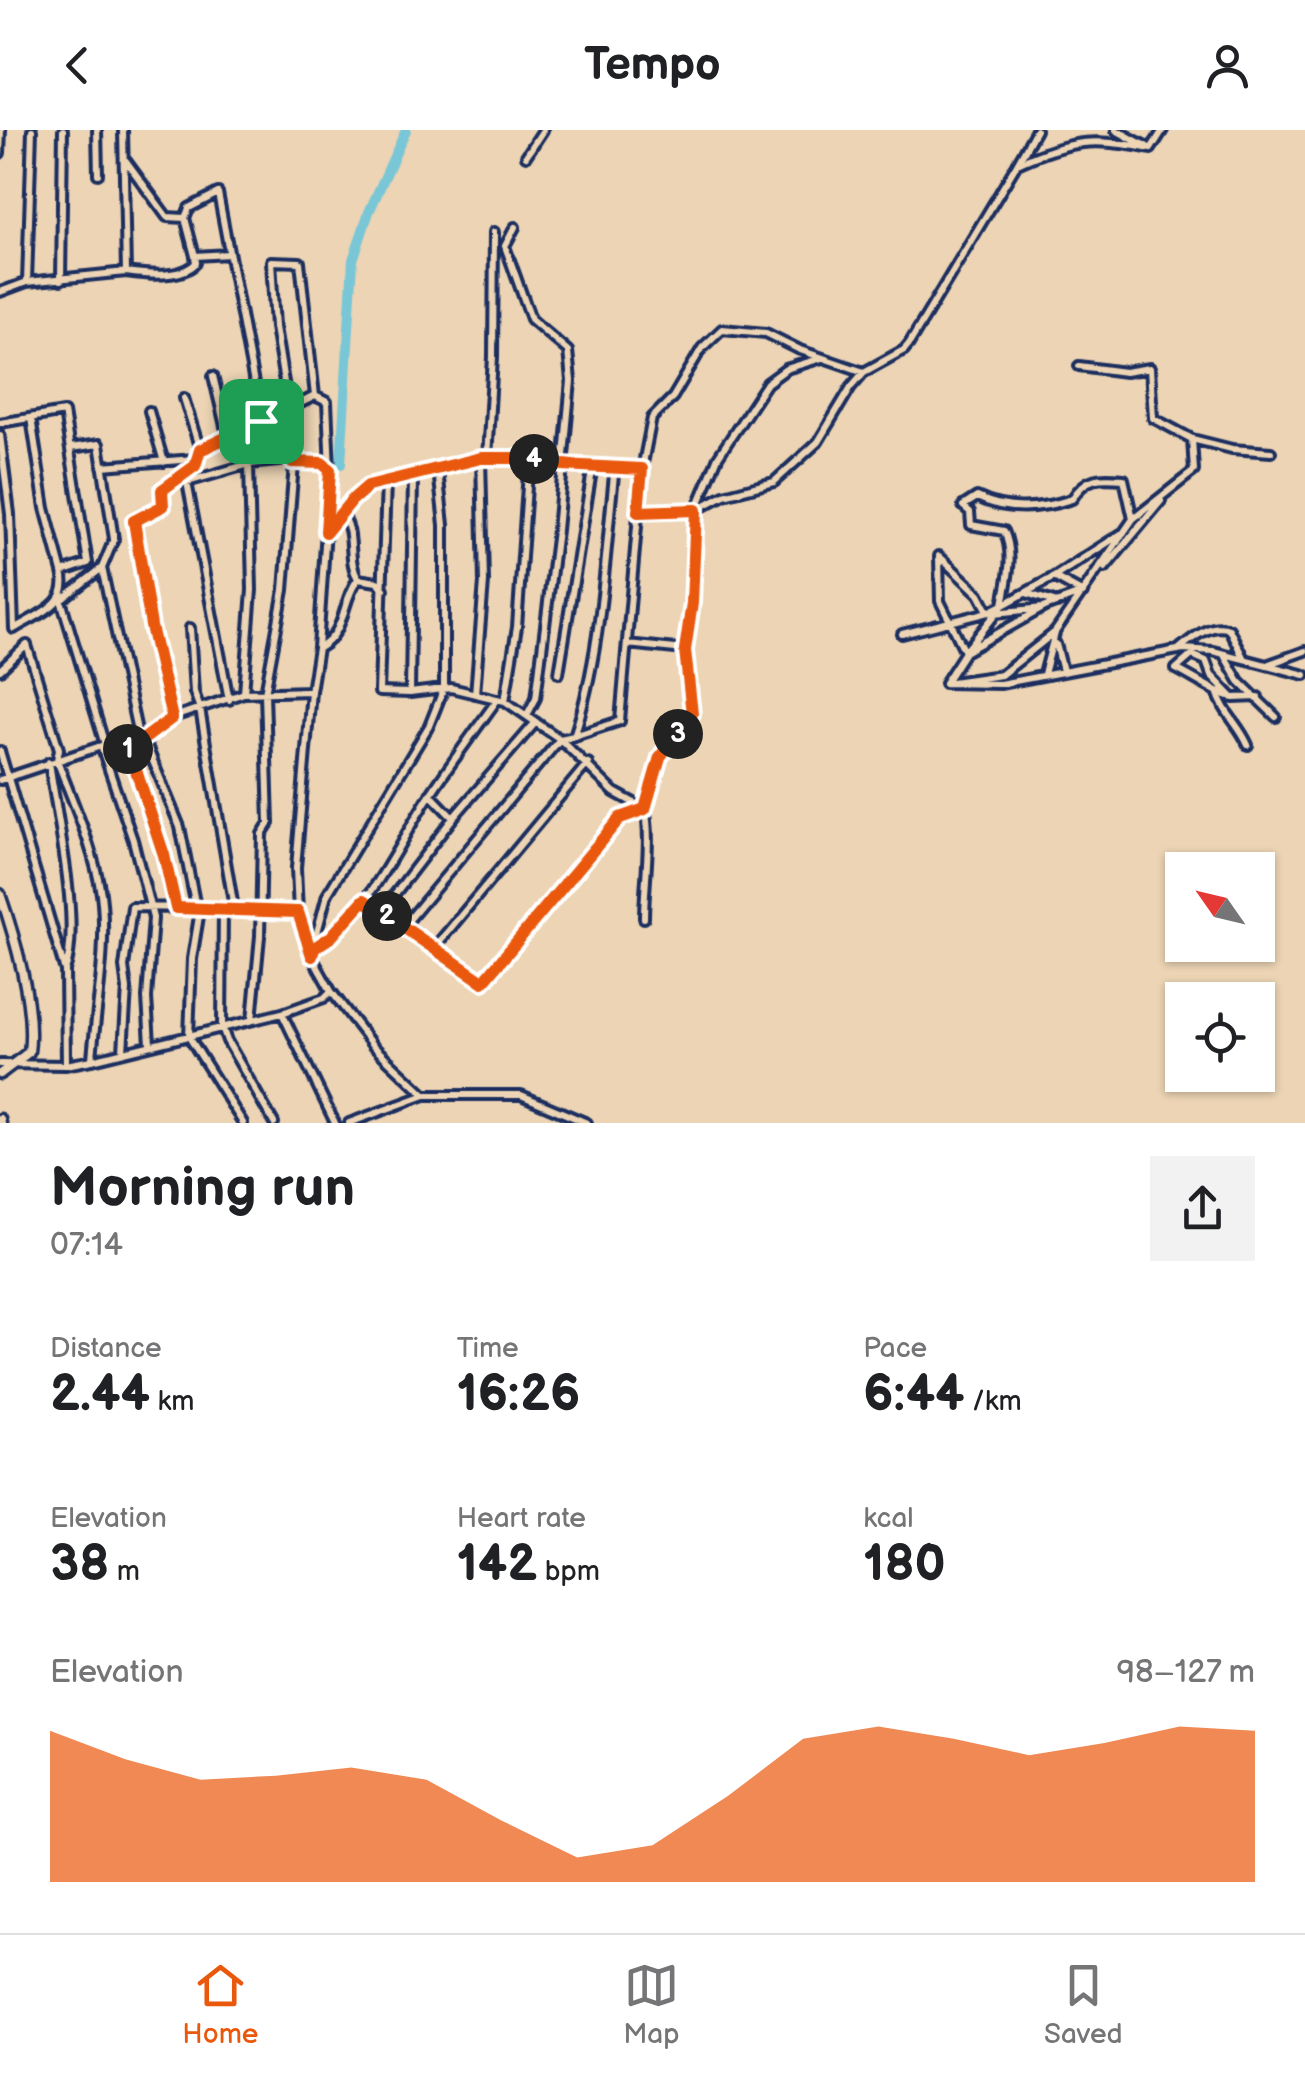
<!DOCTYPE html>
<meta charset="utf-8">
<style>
body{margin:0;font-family:"Balsamiq Sans",sans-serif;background:#f2f2f2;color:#202124;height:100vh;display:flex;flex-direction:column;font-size:38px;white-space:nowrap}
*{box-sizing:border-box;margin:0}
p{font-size:32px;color:#757577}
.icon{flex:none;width:55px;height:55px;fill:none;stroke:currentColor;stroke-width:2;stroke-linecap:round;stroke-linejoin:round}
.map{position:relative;height:993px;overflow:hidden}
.details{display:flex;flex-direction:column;background:#fff;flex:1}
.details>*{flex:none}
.needle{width:65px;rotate:304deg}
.buttons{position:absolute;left:1165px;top:722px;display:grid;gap:20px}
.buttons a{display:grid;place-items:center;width:110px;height:110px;border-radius:0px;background:#fff;box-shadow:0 2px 8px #0004;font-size:50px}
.pin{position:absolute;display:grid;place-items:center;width:85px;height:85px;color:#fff;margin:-42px;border-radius:20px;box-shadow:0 5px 15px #0006}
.km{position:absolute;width:50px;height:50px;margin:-25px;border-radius:50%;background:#222;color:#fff;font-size:28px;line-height:50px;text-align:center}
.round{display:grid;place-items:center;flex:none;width:105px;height:105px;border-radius:0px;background:#f2f2f2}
.head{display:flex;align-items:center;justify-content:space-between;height:170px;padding:0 50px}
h1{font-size:55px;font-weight:700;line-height:75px}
.figures{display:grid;grid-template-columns:repeat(3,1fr);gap:15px;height:170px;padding:10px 50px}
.figures div{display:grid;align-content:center}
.figures b{font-size:50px;font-weight:700}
.figures small{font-size:28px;font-weight:400}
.figures p{font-size:28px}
.chart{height:280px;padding:20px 50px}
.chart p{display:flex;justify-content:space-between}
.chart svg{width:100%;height:180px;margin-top:10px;fill:#ea580c;opacity:.7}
header{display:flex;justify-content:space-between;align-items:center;height:130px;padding:0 50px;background:#fff;font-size:45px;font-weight:700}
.dock{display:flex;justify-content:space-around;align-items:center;height:140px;border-top:2px solid #e0e0e0;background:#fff;font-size:28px;color:#757577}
.dock a{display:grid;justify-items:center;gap:5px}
.dock .current{color:#ea580c}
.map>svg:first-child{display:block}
</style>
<header><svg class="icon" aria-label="back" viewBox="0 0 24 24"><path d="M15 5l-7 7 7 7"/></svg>Tempo<svg class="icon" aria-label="person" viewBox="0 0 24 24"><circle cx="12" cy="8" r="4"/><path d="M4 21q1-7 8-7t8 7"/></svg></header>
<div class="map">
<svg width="1305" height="993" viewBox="0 0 1305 993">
<rect width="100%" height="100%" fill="#ecd4b4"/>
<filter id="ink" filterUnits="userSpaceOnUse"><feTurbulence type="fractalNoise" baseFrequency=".01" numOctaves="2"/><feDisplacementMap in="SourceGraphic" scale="20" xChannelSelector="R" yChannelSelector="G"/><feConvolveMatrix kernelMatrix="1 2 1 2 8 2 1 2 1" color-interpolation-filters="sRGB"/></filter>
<g filter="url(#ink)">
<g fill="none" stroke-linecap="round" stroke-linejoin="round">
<!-- river -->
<path stroke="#79c7d6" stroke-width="10" d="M341,334l12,-204 16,-48 37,-82"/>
<!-- minor casing -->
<g stroke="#1b2f5e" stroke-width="14">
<path id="minor" d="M97,0l1,44
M123,0l3,142
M1151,19l12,-19
M0,23l1,-23
M526,26l17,-26
M126,31l41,56 18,1
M1017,34l19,-34
M515,97l-10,19 26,73 37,32 3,30 -14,149 -21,168 -9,17
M229,124l-34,2 -10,-38 4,-10 29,-15 43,228 32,40 29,2 8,7 -12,178 -7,43 -15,177 2,45 13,42 20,36
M61,150l2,-150
M27,152l5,-152
M0,162l27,-10 99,-10c21,3 55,7 70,-9l-1,-7
M1079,236l46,6 25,-4 3,50 39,21 2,32 -61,48
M315,266l12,6 3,68
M149,281l15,51
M31,288l14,90 17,64
M0,293l64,-11 24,151 -26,9c9,33 -24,42 -48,57l-4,-115 -10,-79
M228,309l87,-43 -15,-134 -29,-1 4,66 13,80
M1192,309l40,10 39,3
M70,318l29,-4 15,95 -12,29 37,172
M200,320l28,-11 -15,-63
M487,328l6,-101 1,-125
M102,336l93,-7 5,-9 -16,-52
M386,351l-7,211 31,1 41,-5 54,13 55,38 54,53 31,17c7,27 -1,78 -1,109
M638,382l58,-2 28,-15 50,-13 44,-40 33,-55 13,-15
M341,383c16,19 5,46 17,66
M326,401l25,-31 17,-14 113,-28h48l33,7 80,4
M102,438l-41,32 44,145
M1105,438l56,-67
M1054,447l29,16 -38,14 -80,45 38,-47z
M1054,447l67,-43
M1026,463l31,10
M995,483l48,-5
M190,498l4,64 6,17 34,199
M902,504l87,-22 14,-7c4,-24 12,-50 1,-74l-33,-6 -1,-13 -7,-6 14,-9c30,15 64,12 95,2 14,-23 27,-22 52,-20l9,40 -78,113 -54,43 -56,8 55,1 183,-35 30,2 92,24
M627,514l58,6
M1056,514l7,27
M319,518c28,-15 22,-47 39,-69l19,3 7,7
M1178,520c14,-12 33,-28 51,-21l15,30
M1224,525l15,26 37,36
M1269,534l36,-13
M0,540l27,-25 32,104 -2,11c16,43 37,88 44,134 7,54 -5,112 -9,165
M559,543l34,-208
M1044,544l11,-41
M945,553l20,-31 -25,-51 -1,-45 40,38 8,15
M1217,561c6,22 22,33 31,54
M244,563l8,-103 -3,-126
M410,563l3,-216
M475,564l9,-112 -3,-124
M1231,566c-11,0 -42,-21 -55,-27l16,-14 14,6 5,14 22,23 25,-1
M229,570l-42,-218 62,-18 40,-4 5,4 -10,126 -19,103 4,130 -7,11 -2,102 -8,84
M505,571l12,-74 12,-169
M171,588l-20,-92 -18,-105 30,-15 -1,-16 33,-24v-7
M574,606l46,-15 22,-252 10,-51 21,-21 29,-49 20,-19 44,4 34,17 64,22 40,-22 5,-6 108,-180c54,-24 77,-27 134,-15l-35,-19
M126,609l38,116 12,53
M144,609l36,88 16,80 4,3 -8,49 -3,78 54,86
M101,616l32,94 20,78 -6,80 3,46
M0,621l65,220 1,94
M49,632c7,51 33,164 16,208
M0,650l101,-34 43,-7 27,-21 73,-25 66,-2
M430,664l23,24
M364,770l119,82 137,-164 25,-9 15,-52 32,-43 -7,-64 6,-47 5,-93 22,-53 49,-74 19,-14 36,-11
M223,778l-1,119 5,14 47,82
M381,782l72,-94 83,-96
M403,797l157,-188 14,-3c28,-84 31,-182 41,-270
M315,817c55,-33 80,-100 115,-152 21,-32 44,-63 67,-95
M434,818l154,-185
M311,825l16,-60 102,-169 15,-38v-163l-6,-55
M282,883l53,110
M123,921l4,-62 -3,-22 8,-60 126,2 40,4
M0,934l66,1 26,-5 190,-47 42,-15 7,-7 42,55 52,49
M349,993l76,-28h96l66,28"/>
</g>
<!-- tertiary casing -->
<g stroke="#1b2f5e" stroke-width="15">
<path id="tertiary" d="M0,764c15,43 35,113 29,158l-29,22
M0,989l1,4"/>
</g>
<!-- minor -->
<use href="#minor" stroke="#ecd4b4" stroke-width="6"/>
<!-- tertiary -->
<use href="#tertiary" stroke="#ecd4b4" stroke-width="8"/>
</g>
</g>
<g fill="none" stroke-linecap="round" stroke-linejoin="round" filter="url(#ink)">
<!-- route casing -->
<g stroke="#fff" stroke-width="20">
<path id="route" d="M261,291l31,41 30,1 8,7 -4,62 26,-32 16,-14 113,-28h49l32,7 80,4 -4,43 58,-2 -4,93 -7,47 7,64 -32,43 -15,52 -25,9 -137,164 -119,-82 -33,37 -17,11 -2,8 -14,-44 -122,-4 -12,-53 -38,-115 18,-1 28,-21 -21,-92 -17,-105 29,-15 -1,-16 33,-24 5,-16z"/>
</g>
<!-- route -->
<use href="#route" stroke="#ea580c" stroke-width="12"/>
</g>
</svg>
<div class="buttons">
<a><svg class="needle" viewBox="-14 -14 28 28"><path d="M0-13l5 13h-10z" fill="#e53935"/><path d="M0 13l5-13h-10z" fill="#757577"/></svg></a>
<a><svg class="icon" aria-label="locate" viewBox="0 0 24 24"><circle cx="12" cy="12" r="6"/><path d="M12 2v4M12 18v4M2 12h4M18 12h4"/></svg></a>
</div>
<div class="pin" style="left:261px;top:291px;background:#1e9e55"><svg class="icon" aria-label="arrive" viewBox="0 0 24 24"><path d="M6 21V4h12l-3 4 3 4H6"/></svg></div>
<b class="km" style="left:128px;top:619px">1</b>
<b class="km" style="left:387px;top:786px">2</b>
<b class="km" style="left:678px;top:604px">3</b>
<b class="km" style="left:534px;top:329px">4</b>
</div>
<section class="details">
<div class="head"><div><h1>Morning run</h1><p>07:14</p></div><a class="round"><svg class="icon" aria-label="share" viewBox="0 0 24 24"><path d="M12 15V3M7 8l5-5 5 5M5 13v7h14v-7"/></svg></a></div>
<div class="figures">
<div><p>Distance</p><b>2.44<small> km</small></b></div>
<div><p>Time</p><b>16:26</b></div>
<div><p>Pace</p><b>6:44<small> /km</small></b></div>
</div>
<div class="figures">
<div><p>Elevation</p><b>38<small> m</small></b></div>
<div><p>Heart rate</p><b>142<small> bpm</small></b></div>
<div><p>kcal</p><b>180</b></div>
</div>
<div class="chart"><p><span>Elevation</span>98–127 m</p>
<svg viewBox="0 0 160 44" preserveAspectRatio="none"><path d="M0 44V7L10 14L20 19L30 18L40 16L50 19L60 29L70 38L80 35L90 23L100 9L110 6L120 9L130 13L140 10L150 6L160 7V44z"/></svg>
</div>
</section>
<nav class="dock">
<a class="current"><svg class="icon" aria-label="home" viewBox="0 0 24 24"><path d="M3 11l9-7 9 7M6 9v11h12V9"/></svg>Home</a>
<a><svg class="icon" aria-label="map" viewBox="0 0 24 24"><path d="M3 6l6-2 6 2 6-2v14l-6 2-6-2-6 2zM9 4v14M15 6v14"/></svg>Map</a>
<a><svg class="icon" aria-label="saved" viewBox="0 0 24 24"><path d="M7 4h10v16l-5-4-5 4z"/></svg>Saved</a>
</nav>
